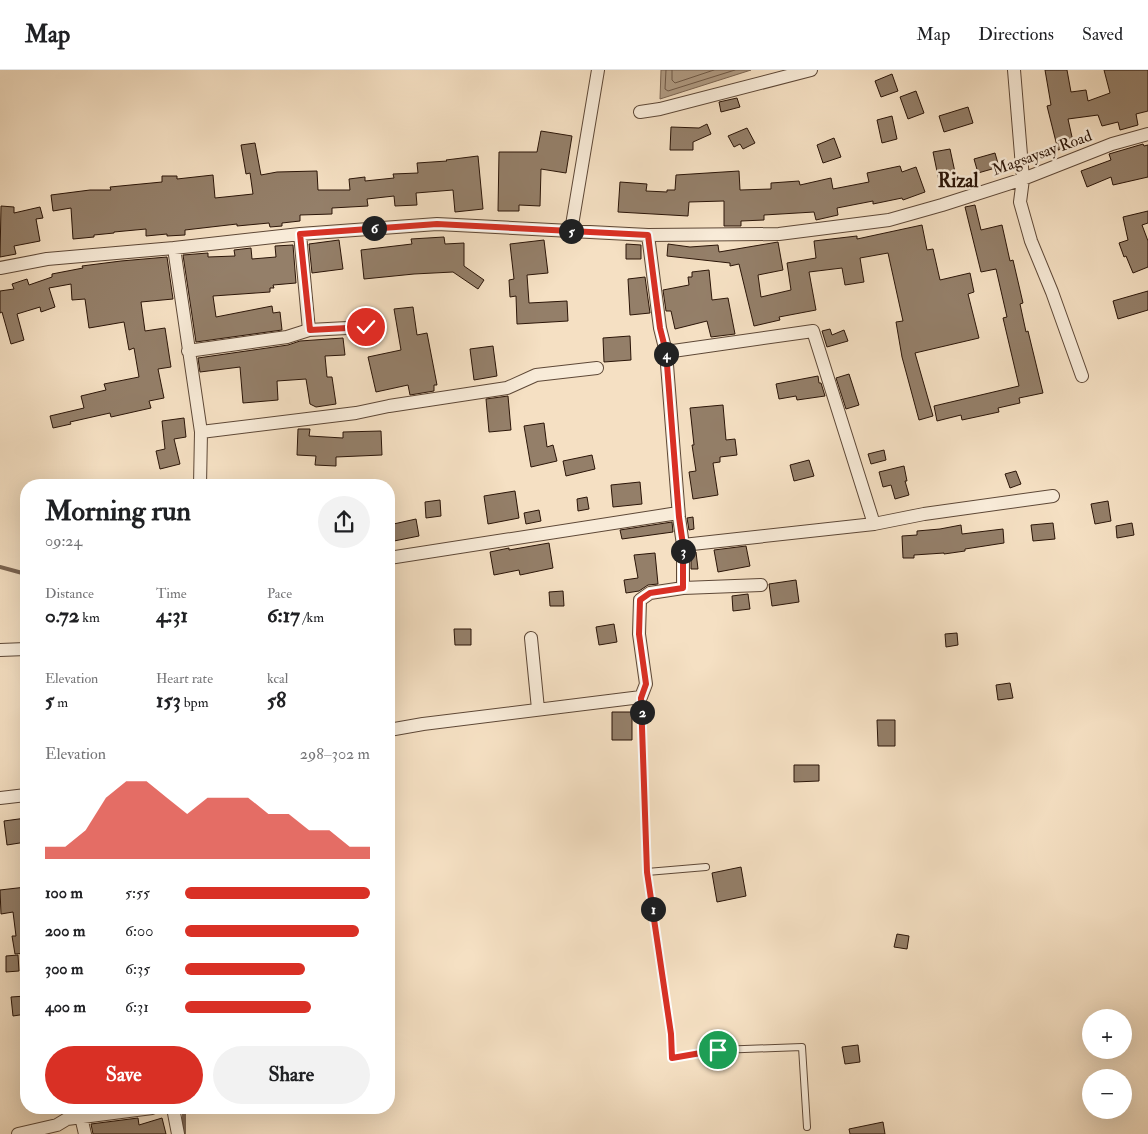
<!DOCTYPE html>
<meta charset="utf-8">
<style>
body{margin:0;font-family:"IM FELL Double Pica",serif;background:#f2f2f2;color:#202124;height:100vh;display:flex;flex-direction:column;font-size:19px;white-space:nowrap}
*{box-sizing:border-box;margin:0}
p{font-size:16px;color:#757577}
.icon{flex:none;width:28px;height:28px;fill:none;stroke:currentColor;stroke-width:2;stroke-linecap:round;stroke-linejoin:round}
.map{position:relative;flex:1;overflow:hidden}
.side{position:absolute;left:20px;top:409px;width:375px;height:635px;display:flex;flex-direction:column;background:#fff;border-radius:20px;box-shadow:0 5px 20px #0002}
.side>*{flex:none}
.tools{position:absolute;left:1082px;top:939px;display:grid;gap:10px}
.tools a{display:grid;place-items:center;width:50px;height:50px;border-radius:50%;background:#fff;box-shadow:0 5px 20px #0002;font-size:25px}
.pin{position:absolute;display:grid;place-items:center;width:42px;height:42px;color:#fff;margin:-21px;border:2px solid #fff;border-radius:50%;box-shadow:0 1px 5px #0007}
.km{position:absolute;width:25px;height:25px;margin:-12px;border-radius:50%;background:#222;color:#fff;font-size:14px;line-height:25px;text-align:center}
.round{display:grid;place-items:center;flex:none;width:52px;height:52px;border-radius:26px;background:#f2f2f2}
.headline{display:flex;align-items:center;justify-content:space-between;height:85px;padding:0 25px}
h1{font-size:28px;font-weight:700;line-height:38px}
.figures{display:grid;grid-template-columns:repeat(3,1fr);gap:8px;height:85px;padding:5px 25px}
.figures div{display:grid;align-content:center}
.figures b{font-size:21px;font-weight:700}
.figures small{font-size:14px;font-weight:400}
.figures p{font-size:14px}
.chart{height:140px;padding:10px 25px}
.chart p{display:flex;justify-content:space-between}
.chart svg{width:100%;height:90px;margin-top:5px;fill:#d93025;opacity:.7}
.cta{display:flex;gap:10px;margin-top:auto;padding:10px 25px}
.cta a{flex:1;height:58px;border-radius:30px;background:#d93025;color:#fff;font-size:20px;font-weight:700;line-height:58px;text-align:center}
.cta a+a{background:#f2f2f2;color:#202124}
ul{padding:0 25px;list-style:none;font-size:16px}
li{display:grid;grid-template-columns:80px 60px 1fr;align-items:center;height:38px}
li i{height:12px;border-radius:6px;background:#d93025}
header{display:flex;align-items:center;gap:30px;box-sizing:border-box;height:70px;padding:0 25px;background:#fff;border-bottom:1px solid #e0e0e0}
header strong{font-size:24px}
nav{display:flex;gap:28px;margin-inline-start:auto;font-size:18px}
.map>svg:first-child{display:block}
</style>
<header>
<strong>Map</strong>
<nav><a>Map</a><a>Directions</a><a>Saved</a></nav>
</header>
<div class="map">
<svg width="1148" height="1064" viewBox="0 0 1148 1064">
<rect width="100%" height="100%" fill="#f5e0c3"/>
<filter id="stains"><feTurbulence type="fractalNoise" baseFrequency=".004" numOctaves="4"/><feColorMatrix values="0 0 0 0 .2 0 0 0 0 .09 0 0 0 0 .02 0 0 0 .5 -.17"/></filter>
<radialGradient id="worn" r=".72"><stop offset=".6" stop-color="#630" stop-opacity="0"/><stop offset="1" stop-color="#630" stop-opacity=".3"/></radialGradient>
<!-- water -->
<path fill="#b09b83" stroke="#7b6552" d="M661,0h90l-91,29z"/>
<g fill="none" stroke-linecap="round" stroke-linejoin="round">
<!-- shore -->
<path stroke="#6e5846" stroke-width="1" d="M666,0l-1,19 3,2 67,-21
M672,0v10l3,3 39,-13"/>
<!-- stream -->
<path stroke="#7b6552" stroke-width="4" d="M0,497l26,7
M184,1038v26"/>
</g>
<!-- building -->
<path fill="#947f69" stroke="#2b1508" d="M1045,0h22l4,22 15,-2 2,11 22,-8 -6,-23h44v41l-12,3 2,11 -18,5 -2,-8 -16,4 -4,-11 -30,4 6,27 -16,4 -11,-44 4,-1z
M892,4l6,17 -17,6 -6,-16z
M916,21l8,22 -16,6 -8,-22z
M737,28l3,9 -19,5 -2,-10z
M968,37l5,16 -29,9 -5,-16z
M892,46l5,23 -15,4 -5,-23z
M707,54l4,10 -18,8v8h-23l1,-23 28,1z
M747,58l8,15 -12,6 -3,-5 -6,3 -6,-11z
M541,61l31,5 -6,37 -25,-4 -1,37 -21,-1v6h-21l1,-59h38z
M834,68l7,19 -18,6 -6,-18z
M255,73l6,32 16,-3 40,-1 1,19h32l-1,-11 16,-2v4l29,-3 -1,-4 25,-1 -1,-10 30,-2 -1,-1 32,-4 5,53 -28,3 -2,-22 -37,3 1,12 -22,1 -1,-10 -27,3 1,7 -36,2v6l-32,1v6l-18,2v3l-12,1 -1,-4 -32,3v-2l-52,6v5l-18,1v-2l-21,2v-7l-32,3v1l-20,2v2l-21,2 -2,-31 -18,3 -2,-16 39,-5h21l-1,-3 52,-5v-6h15v3l36,-4 2,23 38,-4 -3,-21 -4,1 -5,-29z
M1143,74l1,2 4,-1v32l-35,8 -2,-8 -24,10 -6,-16 30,-11 -2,-6z
M950,79l6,28 -17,4 -6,-29z
M995,83l4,14 -21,6 -4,-14z
M900,96l2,6 14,-5 9,25 -22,8 -1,-2 -29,6v-3l-36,7 1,7 -22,5 -2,-8 -50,3v5l-23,1v5h-17v-25l-35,1 -1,14 -70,-4 2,-30 27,2 -1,7 21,1v-2h8l1,-15 63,-4 1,19 31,-1v-6l28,-2 1,4 31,-7 2,11 36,-7 -2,-9z
M975,135l6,25 21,-5 8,36 3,-1 10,43 -3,1 6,28 2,-1 15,62 -24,5 1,5 -22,5 1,4 -37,8 -1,-5 -24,6 -3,-15 85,-20 -16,-68 4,-1 -11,-48 -15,3 -16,-65z
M1,136l13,1v6l26,-6 3,11 -7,1 4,22 -26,5 2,8 -16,3z
M1148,141v12l-6,2 6,16v26l-15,6 -7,-17 -2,1 -5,-14 9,-3 -5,-23z
M922,155l5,25 6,-1 7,31 30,-7 4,19 -6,2 11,44 -64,15 18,63 -14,4 -17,-63 -6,-35 7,-1 -15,-68 -28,5 4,24 -19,3 -3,-17 -33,4 7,38 -37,7 1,3 -26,6 -15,-62 -9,2v-3l-63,-7 1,-12 22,3 28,-2 1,7 59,-10 5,28 -25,5 3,22 30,-7 -4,-27 29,-5 -2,-17 43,-5v3z
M444,167l1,7 19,-1v23l20,14 -6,9 -25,-17 -39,2 -50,5 -3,-29 51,-6 -1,-5z
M339,170l4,29 -31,4 -3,-29z
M544,170l4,33 -21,2 2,28 38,-2 1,20 -51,3 -1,-28 -6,1 -1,-17 5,-1 -4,-35z
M626,174l15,1v14h-15z
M293,175l3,38 -23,2 1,3h-4v4l-57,4 3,21 56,-11 1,7 7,-1 2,18 -86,12 -13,-87 25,-2v4l27,-1 -1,-6 17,-2 1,11 24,-2 -1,-11z
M167,187l6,42 -32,3 4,29 20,-3 6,39 -13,2 6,29 -15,3 2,7 -40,9 -1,-4 -40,9 1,2 -18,4 -3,-12 34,-8 -3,-12 25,-6 -2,-6 35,-7 -5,-29 -5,2 -5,-28 -35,6 -4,-29 -13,1 -1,-16 -22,4 6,19 -14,5 -1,-5 -23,7 7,26 -13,4 -9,-32 -2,1v-22l14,-2 -2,-5 15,-5 2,6 23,-8v-3l31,-6 -1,-2 39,-5z
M709,200l3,30 16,-2 7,36 -24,3 -4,-16 -32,8 -4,-18h-5l-3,-21 26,-5 -1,-8h4v-5z
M645,207l5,36 -20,2 -2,-36z
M1148,221v19l-30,9 -5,-18z
M413,237l4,28 10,-2 10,52h-3v6l-24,4 -2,-10 -32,7 -8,-35 33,-7 -7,-41z
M830,259l2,6 12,-5 4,11 -21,6 -5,-16z
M630,266l1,24 -27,2 -1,-24z
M343,268l2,17 -20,1 2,21h5l4,27 -20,3 -6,-3 -4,-25 -29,2 1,19 -35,3 -3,-36 -40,5 -2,-14 90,-13 12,-4z
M493,276l4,30 -23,4 -4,-31z
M849,304l10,31 -13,4 -10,-31z
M818,306l1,7h2l4,13 -28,4 -1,-4 -17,3 -3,-15z
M508,326l3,34 -22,2 -3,-33z
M723,335l3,35 9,-1 2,16 -17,2v5l-7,1 5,32 -25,4 -4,-27 7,-1 -4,-26h2l-4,-37z
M184,348l2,19 -12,2 6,25 -20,5 -4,-18 9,-2 -3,-28z
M544,353l3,24 6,-2 4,16 -26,6 -7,-41z
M298,359h12l-1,7 34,2v-6l38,-1 1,24 -46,2v9l-21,-1 1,-9 -19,-1z
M884,380l2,10 -15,4 -3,-10z
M592,385l3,14 -29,7 -3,-15z
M809,390l5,16 -20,5 -4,-16z
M904,396l3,15h-2l4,14 -14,4 -4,-14 -8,2 -4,-15z
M1016,401l5,13 -11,4 -5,-14z
M640,412l2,22 -29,3 -2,-22z
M515,421l4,27 -31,6 -4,-28z
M587,427l2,12 -11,2 -1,-12z
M440,430l1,16 -15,2 -1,-16z
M1108,431l3,20 -16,3 -4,-20z
M539,440l2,11 -15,3 -2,-11z
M693,447l1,12 -5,1 -2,-12z
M416,449l3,17 -30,6v-17z
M672,452l1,10 -51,7 -2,-9z
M1053,453l2,16 -22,2 -2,-16z
M1132,453l2,12 -17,3 -1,-12z
M961,455l1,9 41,-5 1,14 -39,6v2l-21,3v-1l-30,2v3h-11l-1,-22 15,-1v-4l23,-2z
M549,473l4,25 -33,7 -1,-5 -25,5 -4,-23 19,-4v2z
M746,476l4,20 -32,6 -4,-22z
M691,482h5l2,17h-7z
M655,483l3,31 -10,1 -9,6 -13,2 -2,-13 14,-2 -4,-23z
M796,510l3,22 -27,4 -3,-22z
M563,521l1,15h-14l-1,-14z
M748,524l2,15 -17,2 -1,-15z
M614,554l3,18 -18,3 -3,-18z
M454,559h17v16h-16z
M957,563l1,12 -12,2 -1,-13z
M1010,613l3,15 -15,2 -2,-15z
M612,642h20v28h-20z
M877,650h18v26h-17z
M794,695h25v16l-25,1z
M26,748v24l-19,3 -3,-24z
M741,797l5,29 -29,6 -5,-29z
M26,817v66l-11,1 -3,-18h4l-3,-24 -12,2 -1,-24z
M897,864l12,2 -2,13 -13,-2z
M18,885l1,16 -13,1v-16z
M26,926v18l-13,2 -2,-19z
M858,975l2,17 -15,2 -3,-17z
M138,1048l1,7 23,-7 4,16h-73l-2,-10z
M883,1052l2,12h-35l-1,-5z"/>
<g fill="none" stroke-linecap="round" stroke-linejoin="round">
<!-- lane casing -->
<g stroke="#5e4837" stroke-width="8">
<path id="lane" d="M641,627l6,175 24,162 1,24 46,-8 84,-3 5,80
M647,802l59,-5"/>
</g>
<!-- street casing -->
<g stroke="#5e4837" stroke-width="14">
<path id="street" d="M1014,0l9,109 -3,23 11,39 21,51 30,84
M640,42l20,-3 151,-39
M571,161l27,-161
M300,164l9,96
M648,165l12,93 6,24 13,165 4,28v43l78,-3
M174,178l27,184 -1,53
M0,198l47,-9 127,-11 126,-14 137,-10 211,11 131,-1 110,-14 53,-15 81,-26 89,-35 36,-10
M188,281l99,-14 22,-7 57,-3 8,-3
M666,282l147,-21 61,193
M201,362l155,-19 33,-7 118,-18 29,-13 61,-7
M683,475l191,-21 50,-10 129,-18
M389,488l289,-45
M531,568l7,71
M0,580l26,-1
M389,660l34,-6 218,-27 5,-13 -7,-50 1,-34 10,-7 33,-5
M0,728l26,-3
M173,1038l5,26
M81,1047l4,17
M18,1064l39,-9 10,-6 85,-11"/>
</g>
<!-- lane -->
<use href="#lane" stroke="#f8ebd8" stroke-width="6"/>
<!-- street -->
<use href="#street" stroke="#f8ebd8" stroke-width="12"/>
</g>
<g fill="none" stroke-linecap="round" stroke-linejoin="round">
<!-- route casing -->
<g stroke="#fff" stroke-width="10">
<path id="route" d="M366,257l-56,3 -10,-96 137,-10 211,11 12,93 6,24 13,165 4,28v43l-33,5 -10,7 -1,34 7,50 -5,14 6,174 24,162 1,24 46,-8"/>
</g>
<!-- route -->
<use href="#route" stroke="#d93025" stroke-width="6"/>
</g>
<g text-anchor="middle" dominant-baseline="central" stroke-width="5" stroke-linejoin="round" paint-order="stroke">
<!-- street labels -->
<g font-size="16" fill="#2b1508" stroke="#f8ebd8">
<text transform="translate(1042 83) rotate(-20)">Magsaysay Road</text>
</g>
<!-- quarter labels -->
<g font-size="19" font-weight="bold" fill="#2b1508" stroke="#f8ebd8">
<text x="958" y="111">Rizal</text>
</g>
</g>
<rect width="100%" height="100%" filter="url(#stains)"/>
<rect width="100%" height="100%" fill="url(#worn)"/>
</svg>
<div class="tools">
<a>+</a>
<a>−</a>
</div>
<div class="pin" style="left:718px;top:980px;background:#1e9e55"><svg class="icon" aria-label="arrive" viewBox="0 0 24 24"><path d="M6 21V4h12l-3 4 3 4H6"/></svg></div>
<div class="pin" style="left:366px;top:257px;background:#d93025"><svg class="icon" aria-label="check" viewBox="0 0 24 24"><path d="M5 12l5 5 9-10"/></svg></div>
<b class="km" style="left:653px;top:839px">1</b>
<b class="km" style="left:642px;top:642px">2</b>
<b class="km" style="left:683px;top:481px">3</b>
<b class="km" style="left:666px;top:284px">4</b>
<b class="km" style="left:571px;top:161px">5</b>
<b class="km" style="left:374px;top:158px">6</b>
<section class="side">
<div class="headline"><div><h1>Morning run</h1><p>09:24</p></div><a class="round"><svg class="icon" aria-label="share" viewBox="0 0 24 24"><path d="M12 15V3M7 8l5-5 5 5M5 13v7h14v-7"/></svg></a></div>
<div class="figures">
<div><p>Distance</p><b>0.72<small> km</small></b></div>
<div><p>Time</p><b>4:31</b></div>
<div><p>Pace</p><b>6:17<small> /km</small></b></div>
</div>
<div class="figures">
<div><p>Elevation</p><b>5<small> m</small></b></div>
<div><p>Heart rate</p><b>153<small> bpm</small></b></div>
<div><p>kcal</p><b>58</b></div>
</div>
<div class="chart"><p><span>Elevation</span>298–302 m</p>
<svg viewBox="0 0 160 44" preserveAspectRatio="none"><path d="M0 44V38L10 38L20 30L30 14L40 6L50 6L60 14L70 22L80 14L90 14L100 14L110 22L120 22L130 30L140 30L150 38L160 38V44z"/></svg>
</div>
<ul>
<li><b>100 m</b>5:55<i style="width:100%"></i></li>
<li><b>200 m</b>6:00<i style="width:94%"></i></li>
<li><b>300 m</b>6:35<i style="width:65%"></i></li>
<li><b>400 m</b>6:31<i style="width:68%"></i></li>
</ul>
<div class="cta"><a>Save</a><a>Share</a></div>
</section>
</div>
